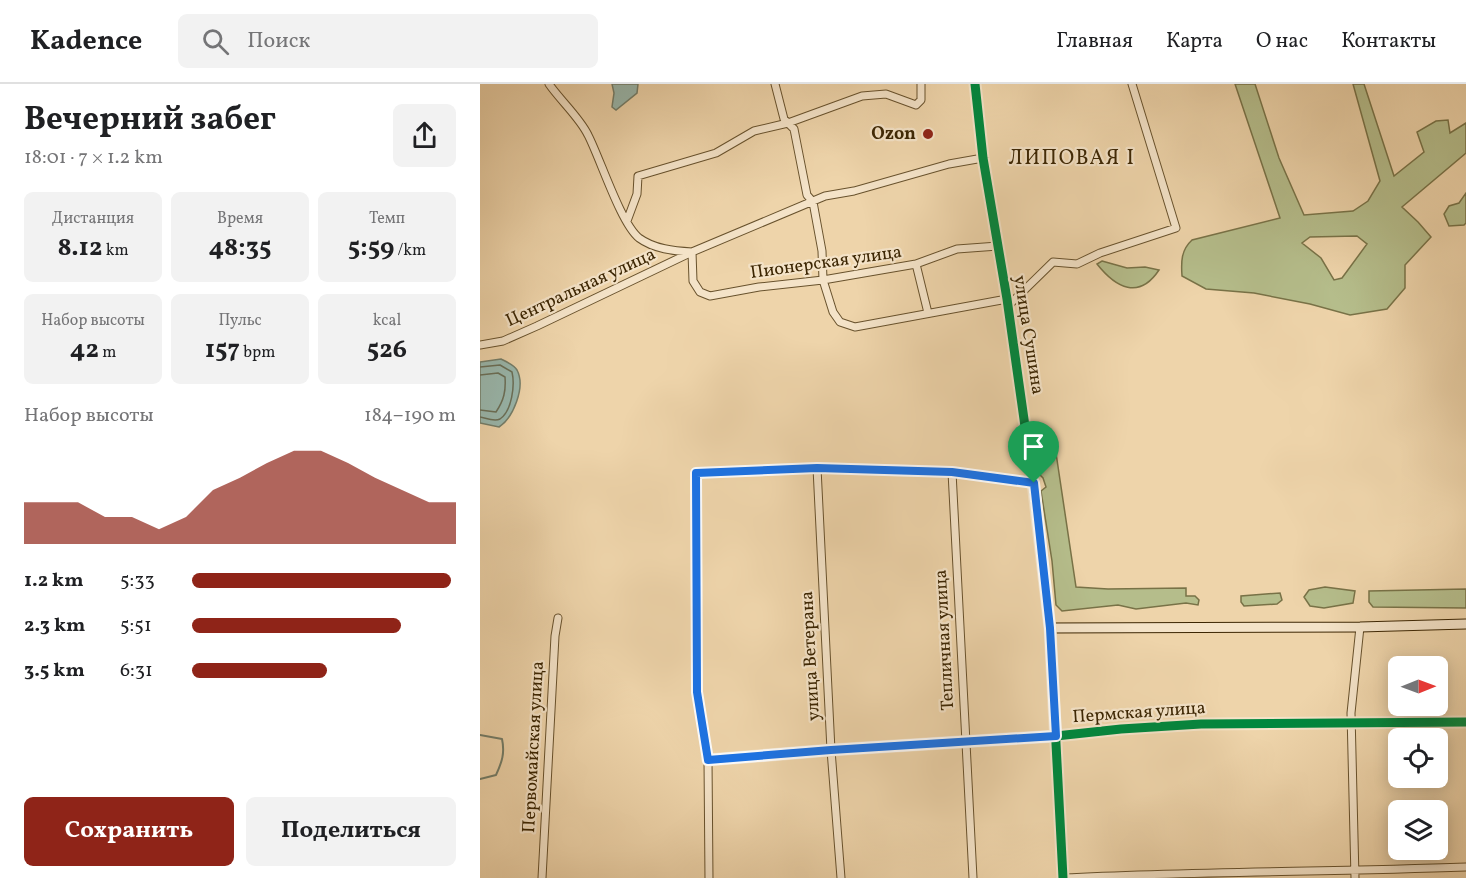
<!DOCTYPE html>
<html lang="ru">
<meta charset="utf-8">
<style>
body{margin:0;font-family:Vollkorn,serif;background:#f2f2f2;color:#202124;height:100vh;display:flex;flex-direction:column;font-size:22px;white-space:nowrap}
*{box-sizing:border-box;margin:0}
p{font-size:20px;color:#757577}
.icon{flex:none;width:33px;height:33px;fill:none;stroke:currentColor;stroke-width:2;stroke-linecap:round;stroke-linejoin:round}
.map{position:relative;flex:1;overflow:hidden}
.drawer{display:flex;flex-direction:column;background:#fff;width:480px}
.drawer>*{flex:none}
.needle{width:39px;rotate:89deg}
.controls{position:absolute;left:908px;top:572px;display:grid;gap:12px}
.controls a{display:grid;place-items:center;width:60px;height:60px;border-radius:9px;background:#fff;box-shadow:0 3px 15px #0003;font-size:30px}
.pin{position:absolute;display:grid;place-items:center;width:51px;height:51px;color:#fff;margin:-62px -26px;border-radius:50% 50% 50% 0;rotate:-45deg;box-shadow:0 0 6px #0007}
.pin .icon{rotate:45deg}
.round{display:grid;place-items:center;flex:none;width:63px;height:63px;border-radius:9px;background:#f2f2f2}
.summary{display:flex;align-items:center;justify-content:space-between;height:102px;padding:0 24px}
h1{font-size:33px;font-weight:700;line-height:45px}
.metrics{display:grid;grid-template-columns:repeat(3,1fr);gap:9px;height:102px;padding:6px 24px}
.metrics div{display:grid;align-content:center;border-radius:9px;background:#f2f2f2;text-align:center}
.metrics b{font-size:26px;font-weight:700}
.metrics small{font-size:16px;font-weight:400}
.metrics p{font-size:16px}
.chart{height:168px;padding:12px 24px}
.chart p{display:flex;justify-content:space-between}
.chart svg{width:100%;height:108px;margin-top:6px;fill:#8f2418;opacity:.7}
.action{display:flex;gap:12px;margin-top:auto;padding:12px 24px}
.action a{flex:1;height:69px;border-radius:9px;background:#8f2418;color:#fff;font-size:24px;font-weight:700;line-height:69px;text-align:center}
.action a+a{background:#f2f2f2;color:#202124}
ul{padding:0 24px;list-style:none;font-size:20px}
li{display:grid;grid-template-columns:96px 72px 1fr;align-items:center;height:45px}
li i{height:15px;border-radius:8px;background:#8f2418}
header{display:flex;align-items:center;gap:36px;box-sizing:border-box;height:84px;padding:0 30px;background:#fff;border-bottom:2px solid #e0e0e0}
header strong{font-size:28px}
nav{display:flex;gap:33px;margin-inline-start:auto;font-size:21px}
.search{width:420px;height:54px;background:#f2f2f2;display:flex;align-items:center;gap:15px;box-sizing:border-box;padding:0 21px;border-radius:9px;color:#757577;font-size:22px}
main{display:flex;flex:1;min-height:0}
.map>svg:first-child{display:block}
</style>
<header>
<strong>Kadence</strong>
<div class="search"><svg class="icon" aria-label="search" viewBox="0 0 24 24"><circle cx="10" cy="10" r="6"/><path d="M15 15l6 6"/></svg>Поиск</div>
<nav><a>Главная</a><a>Карта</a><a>О нас</a><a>Контакты</a></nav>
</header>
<main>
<section class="drawer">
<div class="summary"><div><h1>Вечерний забег</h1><p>18:01 · 7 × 1.2 km</p></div><a class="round"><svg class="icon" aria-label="share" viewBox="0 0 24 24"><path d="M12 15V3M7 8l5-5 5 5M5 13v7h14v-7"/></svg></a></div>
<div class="metrics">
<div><p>Дистанция</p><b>8.12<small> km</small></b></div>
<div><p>Время</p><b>48:35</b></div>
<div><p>Темп</p><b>5:59<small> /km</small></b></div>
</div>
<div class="metrics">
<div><p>Набор высоты</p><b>42<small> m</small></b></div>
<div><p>Пульс</p><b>157<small> bpm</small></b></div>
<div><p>kcal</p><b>526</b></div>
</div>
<div class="chart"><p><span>Набор высоты</span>184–190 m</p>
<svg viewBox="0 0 160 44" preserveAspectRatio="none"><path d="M0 44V27L10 27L20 27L30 33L40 33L50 38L60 33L70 22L80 17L90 11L100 6L110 6L120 11L130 17L140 22L150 27L160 27V44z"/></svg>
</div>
<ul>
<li><b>1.2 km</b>5:33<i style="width:98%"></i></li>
<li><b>2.3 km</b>5:51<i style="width:79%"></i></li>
<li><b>3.5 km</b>6:31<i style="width:51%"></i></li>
</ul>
<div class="action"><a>Сохранить</a><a>Поделиться</a></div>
</section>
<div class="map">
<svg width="986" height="794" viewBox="0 0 986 794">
<rect width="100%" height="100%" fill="#eed4aa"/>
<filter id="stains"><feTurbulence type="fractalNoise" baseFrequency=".00333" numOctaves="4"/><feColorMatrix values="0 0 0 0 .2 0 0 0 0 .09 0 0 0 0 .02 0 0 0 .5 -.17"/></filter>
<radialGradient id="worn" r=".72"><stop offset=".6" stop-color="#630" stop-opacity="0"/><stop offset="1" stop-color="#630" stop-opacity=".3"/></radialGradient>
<!-- green -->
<path fill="#b5bd8b" stroke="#787247" stroke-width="1.5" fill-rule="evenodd" d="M755,0h20l24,74 25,57 49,-4 15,-10 12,-20 -27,-97h11l30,92 30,-24 -7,-20 19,-11 12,-1 2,13 16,-10v30l-64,54 16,15 13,15 -26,28v23l-18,21 -37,6 -40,-11 -56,-11 -48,-4 -24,-13c-1,-14 -1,-26 10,-36l88,-22zM877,152l10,8 -25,34 -8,2 -13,-22 -19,-15 8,-6z
M986,109v30l-2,2 -15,1 -5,-12 5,-8 10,-3z
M622,177l25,7 18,-1 14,3c-20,30 -43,18 -62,-6z
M573,349l23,154 32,2 78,-1v8h9l4,4 -1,5 -12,-2 -50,6 -18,-4 -56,6 -6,-6 -4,-44 -11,-70 5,-4 -3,-9 -5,-5 -1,-25 3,-9z
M845,503l30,4 -2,12 -29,5 -14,-2 -6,-9 5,-7z
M986,505v19l-93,-1 -4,-5v-11z
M800,509l2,7 -5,4 -33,2 -3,-4v-6z"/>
<!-- water -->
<path fill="#99b8ae" stroke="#747e6a" stroke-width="1.5" d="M132,0h26l-1,9 -21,17 -4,-3 2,-14z
M21,275c6,3 13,6 16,11 9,17 -4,48 -18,57l-19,-4v-61z"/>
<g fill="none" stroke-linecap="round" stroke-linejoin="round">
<!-- shore -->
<path stroke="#6a6f58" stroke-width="1.5" d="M0,283l20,-2 12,7c3,13 0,39 -12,47 -6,3 -14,-1 -20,-2
M0,291l18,-2 7,4c1,14 -1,23 -9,35l-16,-2"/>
<!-- stream -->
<path stroke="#747e6a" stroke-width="2" d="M0,651l22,4c3,14 0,23 -6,36l-16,4"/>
<!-- street casing -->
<g stroke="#68522d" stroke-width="9">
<path id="street" d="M69,0c11,16 31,34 39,51 12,23 33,89 51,103 15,11 35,13 53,14l1,29 7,11 10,4 49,-9 64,-7 93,-16 41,-15 41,-3
M295,0l9,35 10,10 13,66 6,7 9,49 1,29 10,32 7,10 15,5 152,-28
M147,137l10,-27 1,-18 78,-23 38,-22 34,-8 74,-27 24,-2 30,11 5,-5v-16
M436,180l12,49
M528,222l45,-44 24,2 23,-11 76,-25 -44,-144
M0,261l23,-4 34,-15 155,-74 133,-56 29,-5 95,-27 34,-6
M337,384l14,282 10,128
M472,388l21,406
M228,676l123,-10 225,-14 65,-7 80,-5 265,-2
M62,794l13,-242 3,-18
M229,794l-1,-118 -11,-68 -1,-219 121,-5 135,4 81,11
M583,794c135,-7 269,-6 403,-11
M875,794l-4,-165 9,-86"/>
</g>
<!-- secondary casing -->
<g stroke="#3c2603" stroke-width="11">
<path id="secondary" d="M495,0l8,74 24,141 26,184 17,145 13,250
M570,544l310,-1 106,-3"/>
</g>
<!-- street -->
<use href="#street" stroke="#f4e3c8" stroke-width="7"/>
<!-- secondary -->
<use href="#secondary" stroke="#f4e3c8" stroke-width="9"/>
<!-- cycleway casing -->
<g stroke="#f4e3c8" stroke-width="13">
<path id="cycleway" d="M495,0l8,74 24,141 26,184 17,145 13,250
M228,676l123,-10 225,-14 65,-7 80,-5 265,-2"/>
</g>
<!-- cycleway -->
<use href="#cycleway" stroke="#00873e" stroke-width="9"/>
</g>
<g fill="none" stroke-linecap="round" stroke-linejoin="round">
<!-- route casing -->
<g stroke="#fff" stroke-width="12">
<path id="route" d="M337,384l135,4 82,11 16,145 6,108 -225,14 -123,10 -11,-68 -1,-219z"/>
</g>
<!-- route -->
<use href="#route" stroke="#1a73e8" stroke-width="8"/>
</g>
<!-- markers -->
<circle fill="#8f2418" stroke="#f4e3c8" stroke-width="2" cx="448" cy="50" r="6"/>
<g text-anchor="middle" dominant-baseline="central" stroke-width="4.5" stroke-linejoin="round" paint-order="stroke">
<!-- poi labels -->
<g font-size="18" font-weight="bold" fill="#3c2603" stroke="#f4e3c8" text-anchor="end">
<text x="436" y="50">Ozon</text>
</g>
<!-- street labels -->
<g font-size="18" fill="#3c2603" stroke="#f4e3c8">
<text transform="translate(346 179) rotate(-8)">Пионерская улица</text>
<text transform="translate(101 204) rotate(-25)">Центральная улица</text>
<text transform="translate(548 251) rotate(81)">улица Сушина</text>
<text transform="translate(465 556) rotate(-93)">Тепличная улица</text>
<text transform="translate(331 572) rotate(-93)">улица Ветерана</text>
<text transform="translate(659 629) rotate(-4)">Пермская улица</text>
<text transform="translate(54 663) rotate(-87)">Первомайская улица</text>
</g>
<!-- quarter labels -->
<g font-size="21" letter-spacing="1.5" fill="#3c2603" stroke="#f4e3c8">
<text x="592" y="74">ЛИПОВАЯ I</text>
</g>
</g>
<rect width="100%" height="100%" filter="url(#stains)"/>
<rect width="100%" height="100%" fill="url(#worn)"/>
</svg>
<div class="controls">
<a><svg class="needle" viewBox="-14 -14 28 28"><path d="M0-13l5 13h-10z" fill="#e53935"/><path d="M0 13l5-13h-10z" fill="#757577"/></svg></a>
<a><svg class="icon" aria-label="locate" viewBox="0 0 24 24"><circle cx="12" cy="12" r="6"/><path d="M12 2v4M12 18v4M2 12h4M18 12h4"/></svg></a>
<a><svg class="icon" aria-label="layers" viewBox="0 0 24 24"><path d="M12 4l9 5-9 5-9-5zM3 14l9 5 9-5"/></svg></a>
</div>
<div class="pin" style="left:554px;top:399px;background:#1e9e55"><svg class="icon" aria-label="arrive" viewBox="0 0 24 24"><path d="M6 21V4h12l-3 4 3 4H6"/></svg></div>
</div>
</main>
